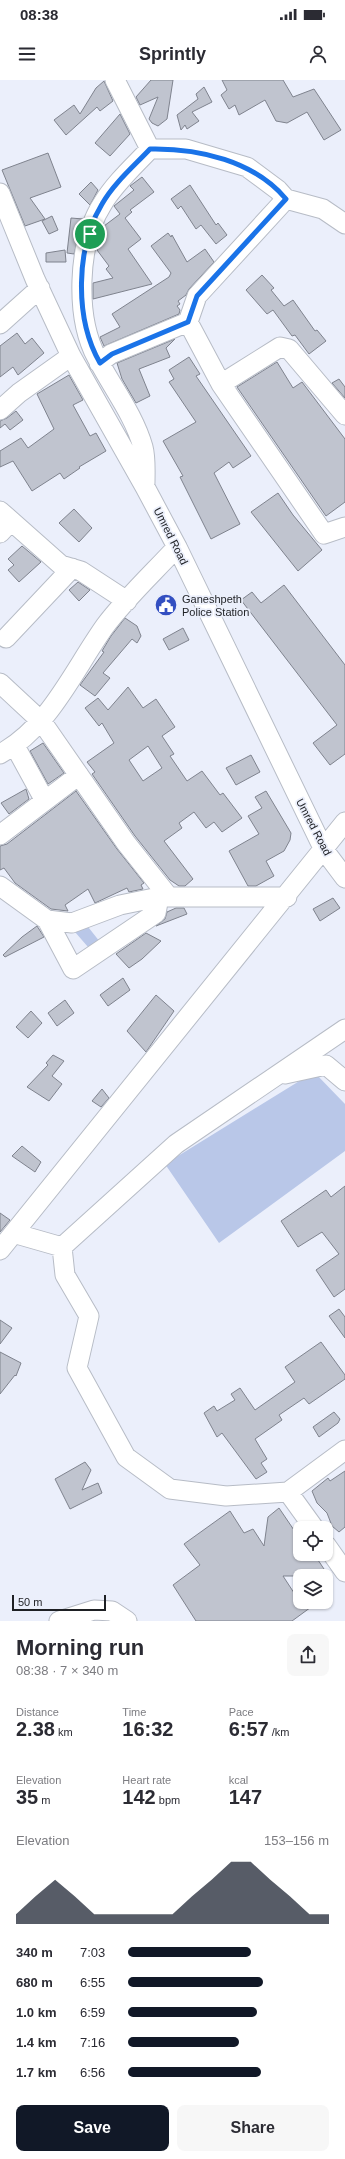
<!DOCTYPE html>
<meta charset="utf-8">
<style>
body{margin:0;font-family:Helvetica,sans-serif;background:#f7f7f7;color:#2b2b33;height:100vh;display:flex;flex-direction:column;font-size:15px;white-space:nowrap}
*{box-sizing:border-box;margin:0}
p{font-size:13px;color:#7c7c81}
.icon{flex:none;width:22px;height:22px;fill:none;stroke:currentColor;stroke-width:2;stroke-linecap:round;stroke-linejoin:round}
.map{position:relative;height:1541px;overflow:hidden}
.drawer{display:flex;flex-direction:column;background:#fff;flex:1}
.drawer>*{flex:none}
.buttons{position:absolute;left:293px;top:1441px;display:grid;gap:8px}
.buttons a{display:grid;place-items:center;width:40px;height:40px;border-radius:8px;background:#fff;box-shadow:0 1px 3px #0004;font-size:20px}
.scale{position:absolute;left:12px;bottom:10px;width:94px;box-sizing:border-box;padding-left:4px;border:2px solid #1e2024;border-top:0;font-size:11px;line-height:14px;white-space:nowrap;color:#1e2024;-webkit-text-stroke:3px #ebeffb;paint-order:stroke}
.pin{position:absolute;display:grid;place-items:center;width:34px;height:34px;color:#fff;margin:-17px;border:2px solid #fff;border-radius:50%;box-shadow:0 1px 4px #0007}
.round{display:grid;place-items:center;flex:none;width:42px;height:42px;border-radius:8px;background:#f7f7f7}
.headline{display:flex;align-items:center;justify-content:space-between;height:68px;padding:0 16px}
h1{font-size:22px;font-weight:700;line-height:30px}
.stats{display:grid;grid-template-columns:repeat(3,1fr);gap:6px;height:68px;padding:4px 16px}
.stats div{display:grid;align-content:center}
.stats b{font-size:20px;font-weight:700}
.stats small{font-size:11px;font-weight:400}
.stats p{font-size:11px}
.chart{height:112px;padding:8px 16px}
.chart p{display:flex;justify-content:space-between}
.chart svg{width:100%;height:72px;margin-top:4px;fill:#111827;opacity:.7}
.action{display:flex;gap:8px;margin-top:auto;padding:8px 16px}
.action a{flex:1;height:46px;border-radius:8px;background:#111827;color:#fff;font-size:16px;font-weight:700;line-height:46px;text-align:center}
.action a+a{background:#f7f7f7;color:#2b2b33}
ul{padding:0 16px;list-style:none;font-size:13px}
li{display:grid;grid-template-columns:64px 48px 1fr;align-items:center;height:30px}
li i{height:10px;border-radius:5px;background:#111827}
.status{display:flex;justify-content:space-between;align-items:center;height:28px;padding:0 20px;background:#fff;direction:ltr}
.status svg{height:11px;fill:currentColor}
header{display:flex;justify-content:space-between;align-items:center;height:52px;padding:0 16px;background:#fff;font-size:18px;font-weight:700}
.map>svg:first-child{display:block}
</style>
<div class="status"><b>08:38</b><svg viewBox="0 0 49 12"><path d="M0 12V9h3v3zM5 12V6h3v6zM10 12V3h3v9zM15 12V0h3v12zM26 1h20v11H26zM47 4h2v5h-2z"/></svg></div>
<header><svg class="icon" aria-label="menu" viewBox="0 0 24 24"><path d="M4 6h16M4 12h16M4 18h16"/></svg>Sprintly<svg class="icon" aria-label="person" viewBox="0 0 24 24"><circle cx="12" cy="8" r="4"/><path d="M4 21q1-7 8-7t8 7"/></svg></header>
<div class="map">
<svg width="345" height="1541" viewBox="0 0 345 1541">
<rect width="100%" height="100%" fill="#ebeffb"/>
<!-- green -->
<path fill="#b9c7e8" d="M85,843l15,19 -12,5 -13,-15z
M314,992l31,32v47l-126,92 -54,-79z"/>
<!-- building -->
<path fill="#c0c4cf" stroke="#7f838e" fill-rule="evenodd" d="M151,0h22l-6,39 -9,7 -6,-3 -3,-4 9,-22 -18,8 -4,-8z
M222,0h61l10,17 21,-8 27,41 -17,10 -17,-28 -20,11 -11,-2 -11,-21 -26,15 -4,-10 -6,4 -8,-14 6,-5z
M104,1l9,20 -13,10 -3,-4 -31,28 -12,-15 20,-15 6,9 16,-26z
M204,7l8,15 -20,10 7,9 -12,8 -2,-4 -4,5 -4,-15 21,-16 -2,-5z
M120,34l10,20 -20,22 -15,-13z
M48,73l13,34 -31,11 15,21 -20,7 -23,-56z
M142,97l12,15 -24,18 2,2 -7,6 16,21 -13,10 24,35 -59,15v-16l20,-5 -7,-9 3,-3 -12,-16 1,-6 5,-4 -3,-4 4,-10 16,-12 -6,-8 20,-16 -4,-4z
M91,102l7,8 -8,15 -11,-11z
M190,105l26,40 2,-2 9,12 -11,9 -15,-19 -5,4 -15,-23 -3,3 -7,-10z
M52,136l6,14 -9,4 -7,-13z
M71,138l12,1 -9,35 -7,-1z
M168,153l3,4 1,-2 15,27 18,-13 9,13 -25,27 -3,6 -8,6 2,3 -3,2 3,4 -1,4 -75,32 -4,-9 20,-10 -8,-13 57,-37 2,-4 -20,-27z
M65,170l1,12h-20v-9z
M262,195l12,13 -3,2 13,16 9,-6 22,31 2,-1 9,11 -17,13 -14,-19 -3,1 -19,-26 -6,4 -21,-24z
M17,253l8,11 7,-6 12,15 -26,22 -5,-8 -13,10v-31z
M175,259l-9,9 4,9 -31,12 11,27 -14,7 -14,-24 -5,-16z
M189,277l11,17 -4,2 55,80 -18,12 -4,-6 -15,11 26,51 -29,15 -31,-62 3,-1 -20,-35 33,-19 -27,-40 5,-3 -5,-9z
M277,282l16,26 9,-6 43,57v63l-19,14 -89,-129z
M69,295l14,25 -10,5 17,31 6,-3 10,18 -27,16 1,1 -16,11 -4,-6 -28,18 -19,-30 -13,6v-16l21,-13 7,10 26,-19 -17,-35z
M339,299l6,8v11l-13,-15z
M16,331l7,9 -13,10 -5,-6 -5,4v-7l7,-3z
M278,413l15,22 29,35 -24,21 -47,-59z
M74,429l18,19 -13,14 -20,-19z
M22,466l19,16 -22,20 -11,-12 6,-5 -6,-6z
M78,502l12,8 -11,11 -10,-11z
M284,505l61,80v89l-15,11 -17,-22 24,-18 -96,-125 11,-8 9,11z
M125,538l12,8 4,10 -4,7 -5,-4 -29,34 7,5 -15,18 -15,-11 24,-33 -2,-1 9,-15z
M183,548l6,12 -20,10 -6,-11z
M128,607l15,21 13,-9 19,28 -13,9 12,18 -4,2 17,25 15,-10 18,24 3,-2 19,25 -20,14 -8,-10 -8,6 -12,-16 -15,11 3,5 -18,13 29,38 -8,7h-6l-9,-6 -35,-44 -43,-62 3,-2 -8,-10 27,-19 -12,-20 -3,3 -14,-18 13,-10 10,12zM148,666l14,22 -19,13 -14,-21z
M43,663l21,30 -16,11 -18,-33z
M251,675l9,17 -24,13 -10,-17z
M26,709l3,10 -20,15 -8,-11z
M76,711l41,58 27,34 -3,2 2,4 -14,3 -2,-4 -32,15 -7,-14 -23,16 3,6 -17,-2 -36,-26 -11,-15 -4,2v-24l7,-2z
M266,711l25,42 -1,7 -6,11 -18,10 8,15 -18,10h-8l-19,-35 30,-17 -11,-18 14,-8 -7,-11z
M333,818l7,10 -20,13 -7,-12z
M176,828h8l3,6 -31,12 9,-7 2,-7z
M37,846l7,11 -39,20 -2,-2 19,-18z
M146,853l15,8 -19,18 -13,9 -13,-14z
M123,898l7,12 -22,16 -8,-11z
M156,915l18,16 -28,41 -19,-21z
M65,920l9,13 -17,13 -9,-13z
M31,931l11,12 -14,15 -12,-11z
M53,975l11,6 -12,15 10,8 -13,17 -22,-14 21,-22 -2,-2z
M102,1009l7,9 -8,9 -9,-6z
M22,1066l19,16 -6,10 -23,-16z
M345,1106v103l-11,8 -18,-27 23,-16 -17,-22 -24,15 -17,-26 45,-31 5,7z
M0,1133l10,7 -10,12z
M339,1229l6,8v21l-16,-22z
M0,1240l12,8 -12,16z
M321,1262l24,33v4l-36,25 -5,-6 -25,17 3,5 -27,19 12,20 -6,4 6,9 -11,7 -34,-46 -5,4 -13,-24 10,-7 3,5 18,-11 -4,-6 9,-6 15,22 40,-28 -10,-15z
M0,1272l21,11 -5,13 -1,-1 -15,19z
M334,1332l6,7 -2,4 -19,14 -6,-10z
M85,1382l6,8 -9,20 16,-7 4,10 -32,16 -15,-30z
M345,1391v56l-6,5 -7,-6 -5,-13 -10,-10 -5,-12 16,-13 2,3z
M279,1428l17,25 4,-3v24h14l10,15 -11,7h-30l17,26h18l-26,19h-96l-23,-36 27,-20 -16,-21 46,-33 14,22 9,-4 11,17 4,-29z"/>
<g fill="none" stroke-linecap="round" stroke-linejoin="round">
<!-- minor casing -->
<g stroke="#b7bcc6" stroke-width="21">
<path id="minor" d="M115,0l35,69
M0,113l35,86 36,77 74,131 32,60 147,303 21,28
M286,119l-89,97 -9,26 33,62 103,150 21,-7
M0,244l40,-36
M99,283l12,-9 77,-32
M221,304l59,-37 9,2 56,66
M0,330l19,-17 52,-37
M145,403c0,-11 1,-25 -2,-36 -9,-32 -31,-60 -46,-89 -22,-41 -20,-115 6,-155 12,-20 31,-37 47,-54h36l61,18 31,23 8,9 37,10 22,15
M0,431l61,54 20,6 46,30
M0,453l11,-12
M6,558l66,-70
M0,603l42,39 84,121 42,53
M15,666l30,55
M0,674c50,-27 73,-83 105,-128 21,-28 48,-53 72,-79
M0,755l79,-60
M0,806l47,34 25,3 48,-18 39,-8h128
M47,840l26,49 83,-56 3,-16
M345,949l-169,115 -114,103 3,28 24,41 -12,52 49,89 44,32 56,7 62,-4 57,-42
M285,994l41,-9 19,16
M20,1155l42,12
M0,1170l345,-428
M288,1412l26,36
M326,1465l19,27
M59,1541l35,-11 18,1 15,10"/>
</g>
<!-- minor -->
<use href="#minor" stroke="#fff" stroke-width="19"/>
</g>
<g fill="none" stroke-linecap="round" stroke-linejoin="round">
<!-- route casing -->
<g stroke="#fff" stroke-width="8">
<path id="route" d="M150,69c49,-1 104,12 136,50l-89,97 -9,26 -76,32 -12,9c-26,-45 -24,-116 2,-159 12,-21 32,-38 48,-55z"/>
</g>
<!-- route -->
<use href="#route" stroke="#1a73e8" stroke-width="5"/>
</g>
<!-- icons -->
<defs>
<g id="civic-disc" transform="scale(1.15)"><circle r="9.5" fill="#334fc1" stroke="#ebeffb"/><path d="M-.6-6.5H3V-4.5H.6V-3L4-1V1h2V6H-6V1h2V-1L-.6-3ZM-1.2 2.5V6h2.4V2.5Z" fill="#fff"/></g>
</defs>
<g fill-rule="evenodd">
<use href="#civic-disc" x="166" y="525"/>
</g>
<g text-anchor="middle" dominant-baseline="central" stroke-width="3.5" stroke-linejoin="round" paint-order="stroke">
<!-- street labels -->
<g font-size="11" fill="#1e2024" stroke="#ebeffb">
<text transform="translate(171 456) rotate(63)">Umred Road</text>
<text transform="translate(314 747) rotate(62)">Umred Road</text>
</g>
<!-- poi labels -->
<g font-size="11" fill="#1e2024" stroke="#ebeffb" text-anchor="start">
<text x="182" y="519">Ganeshpeth<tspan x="182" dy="13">Police Station</tspan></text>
</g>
</g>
</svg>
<div class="buttons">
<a><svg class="icon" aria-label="locate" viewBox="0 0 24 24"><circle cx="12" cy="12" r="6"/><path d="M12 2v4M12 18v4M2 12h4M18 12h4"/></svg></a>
<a><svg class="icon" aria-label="layers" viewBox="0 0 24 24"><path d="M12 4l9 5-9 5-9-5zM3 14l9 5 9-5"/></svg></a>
</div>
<div class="scale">50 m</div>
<div class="pin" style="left:90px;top:154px;background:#1e9e55"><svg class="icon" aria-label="arrive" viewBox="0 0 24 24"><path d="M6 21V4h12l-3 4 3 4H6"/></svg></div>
</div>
<section class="drawer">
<div class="headline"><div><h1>Morning run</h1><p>08:38 · 7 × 340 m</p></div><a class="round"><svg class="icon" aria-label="share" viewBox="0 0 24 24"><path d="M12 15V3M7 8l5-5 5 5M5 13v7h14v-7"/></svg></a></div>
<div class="stats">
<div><p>Distance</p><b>2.38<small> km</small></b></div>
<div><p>Time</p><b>16:32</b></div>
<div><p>Pace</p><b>6:57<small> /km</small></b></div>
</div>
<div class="stats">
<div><p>Elevation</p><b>35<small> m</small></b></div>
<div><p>Heart rate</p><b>142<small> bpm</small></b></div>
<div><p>kcal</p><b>147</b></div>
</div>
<div class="chart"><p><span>Elevation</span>153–156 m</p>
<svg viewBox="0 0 160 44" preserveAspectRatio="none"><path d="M0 44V38L10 27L20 17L30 27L40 38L50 38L60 38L70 38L80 38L90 27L100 17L110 6L120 6L130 17L140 27L150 38L160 38V44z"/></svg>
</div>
<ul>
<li><b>340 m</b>7:03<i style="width:61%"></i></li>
<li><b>680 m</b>6:55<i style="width:67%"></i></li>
<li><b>1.0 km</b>6:59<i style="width:64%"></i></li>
<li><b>1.4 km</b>7:16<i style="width:55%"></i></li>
<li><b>1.7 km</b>6:56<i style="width:66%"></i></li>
</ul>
<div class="action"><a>Save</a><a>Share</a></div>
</section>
